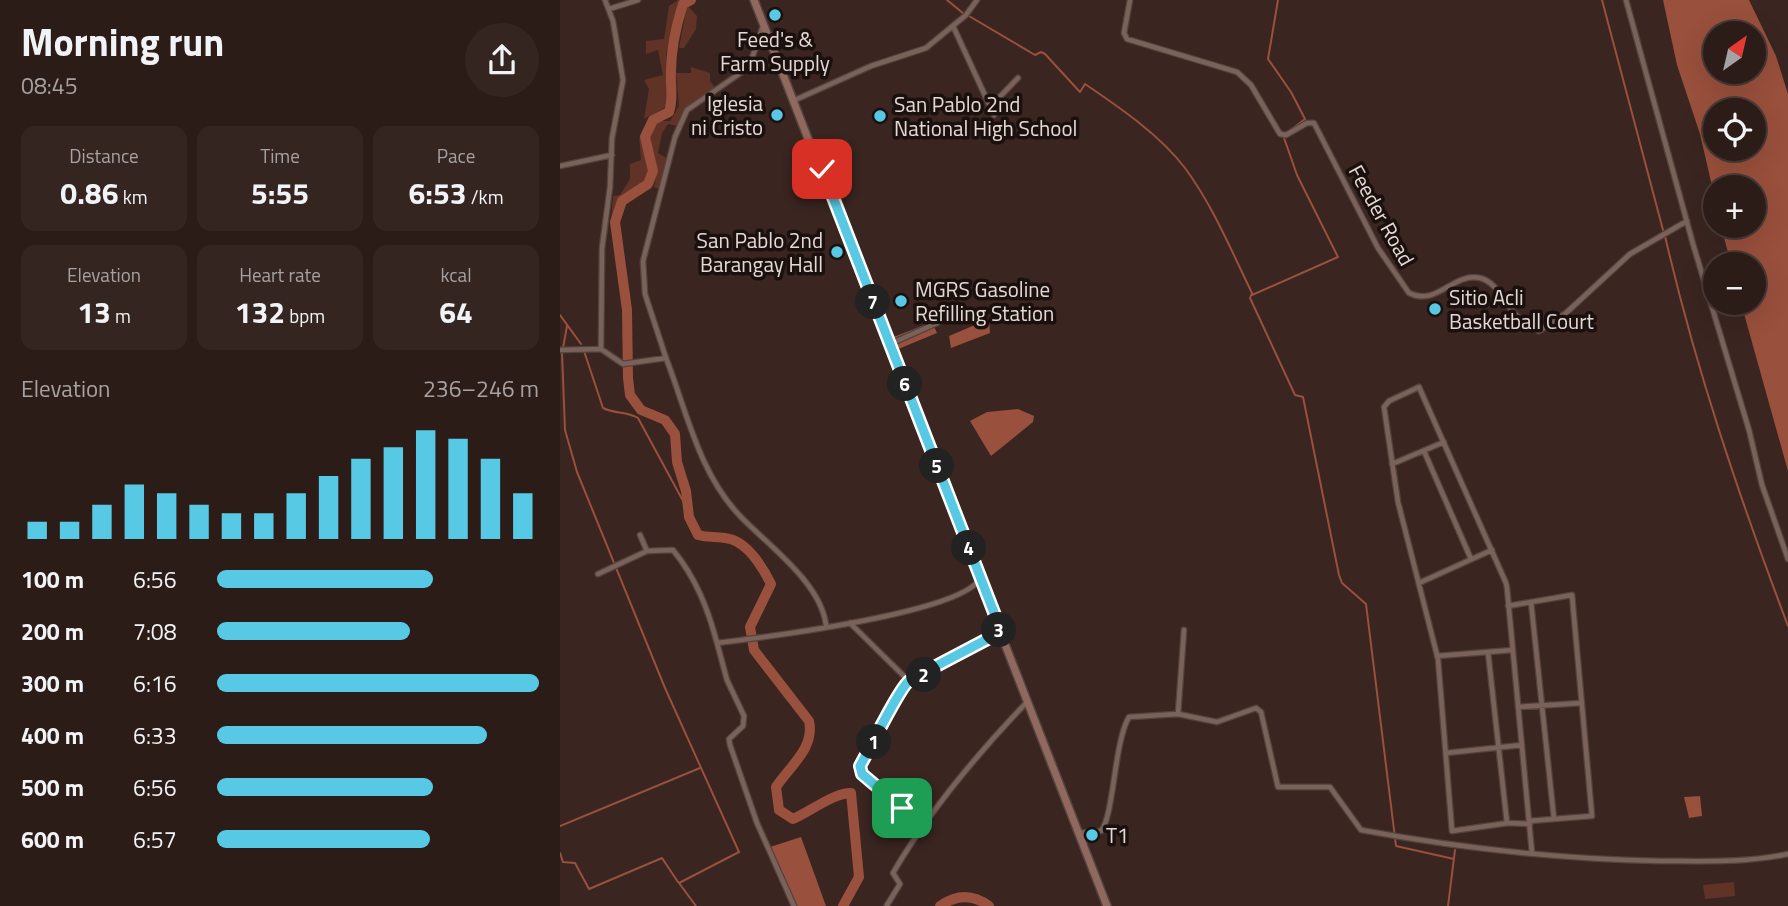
<!DOCTYPE html>
<meta charset="utf-8">
<style>
body{margin:0;font-family:"Titillium Web",sans-serif;background:#342521;color:#f1f3f6;height:100vh;display:flex;flex-direction:column;font-size:26px;white-space:nowrap}
*{box-sizing:border-box;margin:0}
p{font-size:23px;color:#a6a1a2}
.icon{flex:none;width:38px;height:38px;fill:none;stroke:currentColor;stroke-width:2;stroke-linecap:round;stroke-linejoin:round}
.map{position:relative;flex:1;overflow:hidden}
.drawer{display:flex;flex-direction:column;background:#2c1c18;width:560px}
.drawer>*{flex:none}
.needle{width:46px;rotate:34deg}
.fabs{position:absolute;left:1143px;top:21px;display:grid;gap:14px}
.fabs a{display:grid;place-items:center;width:63px;height:63px;border-radius:50%;background:#2c1c18;box-shadow:0 7px 28px #0002,0 0 0 2px #483a37;font-size:35px}
.pin{position:absolute;display:grid;place-items:center;width:60px;height:60px;color:#fff;margin:-30px;border-radius:14px;box-shadow:0 4px 10px #0006}
.km{position:absolute;width:35px;height:35px;margin:-18px;border-radius:50%;background:#222;color:#fff;font-size:19px;line-height:35px;text-align:center}
.round{display:grid;place-items:center;flex:none;width:74px;height:74px;border-radius:37px;background:#342521}
.head{display:flex;align-items:center;justify-content:space-between;height:119px;padding:0 21px}
h1{font-size:38px;font-weight:700;line-height:52px}
.figures{display:grid;grid-template-columns:repeat(3,1fr);gap:10px;height:119px;padding:7px 21px}
.figures div{display:grid;align-content:center;border-radius:14px;background:#342521;text-align:center}
.figures b{font-size:30px;font-weight:700}
.figures small{font-size:19px;font-weight:400}
.figures p{font-size:19px}
.chart{height:196px;padding:14px 21px}
.chart p{display:flex;justify-content:space-between}
.chart svg{width:100%;height:126px;margin-top:7px;stroke:#58c9e4;stroke-width:6}
ul{padding:0 21px;list-style:none;font-size:23px}
li{display:grid;grid-template-columns:112px 84px 1fr;align-items:center;height:52px}
li i{height:18px;border-radius:9px;background:#58c9e4}
main{display:flex;flex:1;min-height:0}
.map>svg:first-child{display:block}
</style>
<main>
<section class="drawer">
<div class="head"><div><h1>Morning run</h1><p>08:45</p></div><a class="round"><svg class="icon" aria-label="share" viewBox="0 0 24 24"><path d="M12 15V3M7 8l5-5 5 5M5 13v7h14v-7"/></svg></a></div>
<div class="figures">
<div><p>Distance</p><b>0.86<small> km</small></b></div>
<div><p>Time</p><b>5:55</b></div>
<div><p>Pace</p><b>6:53<small> /km</small></b></div>
</div>
<div class="figures">
<div><p>Elevation</p><b>13<small> m</small></b></div>
<div><p>Heart rate</p><b>132<small> bpm</small></b></div>
<div><p>kcal</p><b>64</b></div>
</div>
<div class="chart"><p><span>Elevation</span>236–246 m</p>
<svg viewBox="0 0 160 44" preserveAspectRatio="none"><path d="M5 44V38M15 44V38M25 44V32M35 44V25M45 44V28M55 44V32M65 44V35M75 44V35M85 44V28M95 44V22M105 44V16M115 44V12M125 44V6M135 44V9M145 44V16M155 44V28"/></svg>
</div>
<ul>
<li><b>100 m</b>6:56<i style="width:67%"></i></li>
<li><b>200 m</b>7:08<i style="width:60%"></i></li>
<li><b>300 m</b>6:16<i style="width:100%"></i></li>
<li><b>400 m</b>6:33<i style="width:84%"></i></li>
<li><b>500 m</b>6:56<i style="width:67%"></i></li>
<li><b>600 m</b>6:57<i style="width:66%"></i></li>
</ul>
</section>
<div class="map">
<svg width="1228" height="906" viewBox="0 0 1228 906">
<rect width="100%" height="100%" fill="#3a2520"/>
<!-- green -->
<path fill="#603326" d="M118,0h5l-8,16 -9,39 2,51 -24,13 5,-30 -5,-9 19,-5 -5,-25 -12,4v-13l18,-2 5,-33z
M127,5l10,11 -1,13 -12,19h-5z
M131,67l19,6v8l5,7 -29,22 -8,16 -10,-2 -6,9 -4,20 10,6 -9,30 -5,-2 3,-16 -10,-33 8,-17h15l9,-15 -3,-33h15z
M79,135l11,36 -5,12 -27,18 -7,21 2,-26 7,-1 10,-16v-15l11,-4z
M1174,882l1,14 -30,3 -2,-14z"/>
<!-- water -->
<path fill="#99503c" fill-rule="evenodd" d="M1103,0h86l27,56 12,38v377l-47,-168h13v-39h-23l-10,-38h33v-39h-39v12l-15,-65 -23,-69zM1194,33v39h-39v-39zM1194,110v39h-39v-39z
M429,319l1,14 -39,15 -2,-12z
M372,322l5,11 -41,17 -5,-12z
M458,409l16,7 -1,6 -42,34 -21,-35 17,-9z
M1140,796l2,20 -13,2 -5,-21z
M241,837l25,69h-30l-26,-59z"/>
<g fill="none" stroke-linecap="round" stroke-linejoin="round">
<!-- stream -->
<path stroke="#99503c" stroke-width="2" d="M387,0l17,14
M718,0l-10,59 23,33 14,27 -17,13
M1042,0l61,230
M409,16l66,39 6,-3 4,2 35,38 5,-8c34,23 75,51 100,84 28,38 46,82 67,125l-2,5 45,97 8,2 36,178 3,8 24,21 30,242 58,13
M1105,236c31,134 75,263 123,390
M692,295l86,-38 -41,-82 -14,-40
M0,315l21,29
M3,348l4,-22
M24,351l19,57c12,6 23,3 35,10l51,94
M2,352l3,78 12,42 88,216 74,164 -60,31 17,23
M0,826l140,-58
M0,853l3,9 12,1 14,26 73,-31 16,24
M888,906l7,-56"/>
<!-- river -->
<path stroke="#99503c" stroke-width="10" d="M131,0l-8,4c-7,22 -12,45 -12,68 -1,15 3,26 -2,40l-16,8 -8,17 8,34 -5,13 -26,17 -7,21 12,88 1,68 2,17 11,15 24,10 10,14 2,28 9,29 3,26 9,18c11,3 17,1 27,3 21,2 37,28 46,46l-21,43 4,23 55,71c6,27 -19,45 -33,66l3,23 14,9c18,-8 41,-26 58,-26l8,84 -16,29
M380,906c17,-12 33,-12 49,0"/>
<!-- minor casing -->
<g stroke="#53433e" stroke-width="7">
<path id="minor" d="M570,0l-6,33 3,6 110,33 14,13 29,49 6,1 21,-12h7l64,125 31,45c28,14 44,-21 71,-15 17,4 25,26 37,38 6,6 14,11 22,15l27,-18 64,-59 57,-33
M1066,0l67,244 56,186 13,55 26,74
M49,9l29,-9
M393,26l41,89
M235,100l76,-34 55,-18 40,-33 11,-15
M430,107l28,-29
M0,166l52,-11
M330,344l56,-25
M41,349l1,-101 8,-61 2,-49 11,-58 -10,-59 -8,-21
M0,350l41,-1 22,15 43,-6 -21,-64 -2,-33 32,-124 12,-27 62,-43 14,-41
M106,358c21,54 33,116 75,159 27,28 80,66 85,108
M864,451l47,108
M832,464l52,-22
M80,535l7,16 26,-1c23,28 35,59 44,93 42,-5 247,-30 263,-65
M38,574l49,-23
M859,583l73,-33
M971,602l23,217
M948,606l64,-11 20,221 -63,5
M290,623l61,60 87,-52
M157,643l10,37 17,36 -1,10 -14,13 1,6 27,78 37,83
M928,652l19,171
M877,656l76,-6
M349,681c-20,26 -33,56 -49,85 3,18 50,47 66,59
M958,707l64,-4
M618,714l6,-84
M886,753l76,-8
M970,824l-22,-1 -56,8 -14,-172 -40,-157 -14,-95 5,-6 30,-14 87,196 1,5 25,265
M519,833l22,-2c13,-15 13,-89 28,-114l49,-3 39,8 39,-14 5,4 17,75h52l31,43c98,18 199,29 299,31 44,0 85,2 128,-7
M327,905l13,-21 -7,-11c36,-62 85,-120 135,-172"/>
</g>
<!-- secondary casing -->
<g stroke="#53433e" stroke-width="10">
<path id="secondary" d="M194,0l353,906"/>
</g>
<!-- minor -->
<use href="#minor" stroke="#7a625b" stroke-width="4.5"/>
<!-- secondary -->
<use href="#secondary" stroke="#90685d" stroke-width="7"/>
</g>
<g fill="none" stroke-linecap="round" stroke-linejoin="round">
<!-- route casing -->
<g stroke="#fff" stroke-width="14">
<path id="route" d="M262,169l178,459 -5,7c-28,15 -60,31 -86,46 -9,6 -41,71 -49,85l2,8 40,34"/>
</g>
<!-- route -->
<use href="#route" stroke="#58c9e4" stroke-width="9"/>
</g>
<!-- markers -->
<g fill="#58c9e4" stroke="#1a110f" stroke-width="2.5">
<circle cx="215" cy="15" r="7"/>
<circle cx="217" cy="115" r="7"/>
<circle cx="320" cy="116" r="7"/>
<circle cx="277" cy="252" r="7"/>
<circle cx="341" cy="301" r="7"/>
<circle cx="875" cy="309" r="7"/>
<circle cx="532" cy="835" r="7"/>
</g>
<g text-anchor="middle" dominant-baseline="central" stroke-width="7" stroke-linejoin="round" paint-order="stroke">
<!-- poi labels -->
<g font-size="21" fill="#e6d8d5" stroke="#1a110f" text-anchor="start">
<text x="215" y="39" text-anchor="middle">Feed's &amp;<tspan x="215" dy="24">Farm Supply</tspan></text>
<text x="203" y="103" text-anchor="end">Iglesia<tspan x="203" dy="24">ni Cristo</tspan></text>
<text x="334" y="104">San Pablo 2nd<tspan x="334" dy="24">National High School</tspan></text>
<text x="263" y="240" text-anchor="end">San Pablo 2nd<tspan x="263" dy="24">Barangay Hall</tspan></text>
<text x="355" y="289">MGRS Gasoline<tspan x="355" dy="24">Refilling Station</tspan></text>
<text x="889" y="297">Sitio Acli<tspan x="889" dy="24">Basketball Court</tspan></text>
<text x="546" y="835">T1</text>
</g>
<!-- street labels -->
<g font-size="21" fill="#e6d8d5" stroke="#1a110f">
<text transform="translate(822 215) rotate(61)">Feeder Road</text>
</g>
</g>
</svg>
<div class="fabs">
<a><svg class="needle" viewBox="-14 -14 28 28"><path d="M0-13l5 13h-10z" fill="#e53935"/><path d="M0 13l5-13h-10z" fill="#a6a1a2"/></svg></a>
<a><svg class="icon" aria-label="locate" viewBox="0 0 24 24"><circle cx="12" cy="12" r="6"/><path d="M12 2v4M12 18v4M2 12h4M18 12h4"/></svg></a>
<a>+</a>
<a>−</a>
</div>
<div class="pin" style="left:342px;top:808px;background:#1e9e55"><svg class="icon" aria-label="arrive" viewBox="0 0 24 24"><path d="M6 21V4h12l-3 4 3 4H6"/></svg></div>
<div class="pin" style="left:262px;top:169px;background:#d93025"><svg class="icon" aria-label="check" viewBox="0 0 24 24"><path d="M5 12l5 5 9-10"/></svg></div>
<b class="km" style="left:314px;top:742px">1</b>
<b class="km" style="left:364px;top:675px">2</b>
<b class="km" style="left:439px;top:630px">3</b>
<b class="km" style="left:409px;top:548px">4</b>
<b class="km" style="left:377px;top:466px">5</b>
<b class="km" style="left:345px;top:384px">6</b>
<b class="km" style="left:313px;top:302px">7</b>
</div>
</main>
